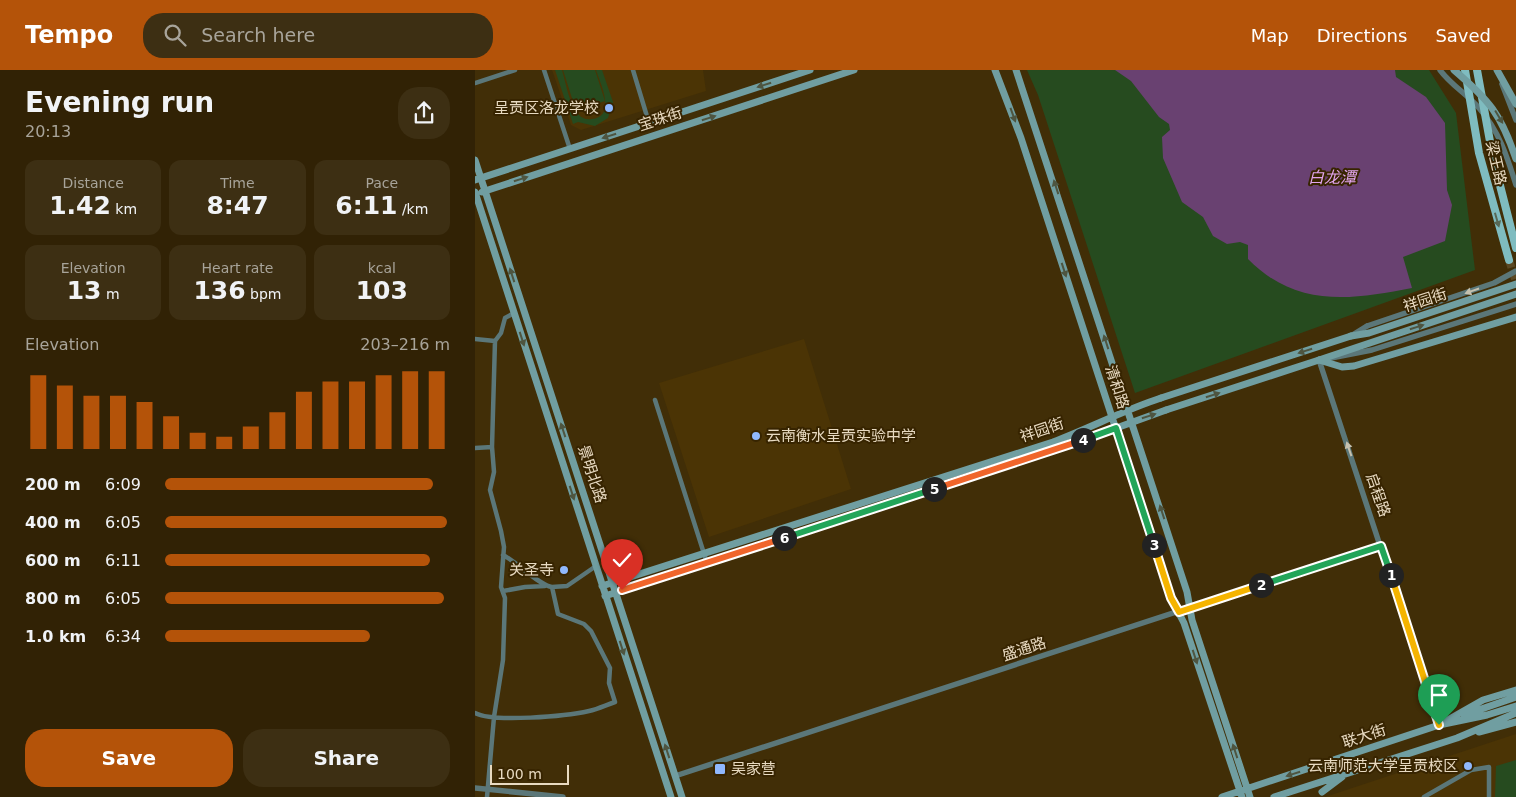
<!DOCTYPE html>
<meta charset="utf-8">
<style>
body{margin:0;font-family:"DejaVu Sans","Noto Sans SC",sans-serif;background:#3d2f13;color:#f1f3f6;height:100vh;display:flex;flex-direction:column;font-size:19px;white-space:nowrap}
*{box-sizing:border-box;margin:0}
p{font-size:16px;color:#a8a49a}
.icon{flex:none;width:28px;height:28px;fill:none;stroke:currentColor;stroke-width:2;stroke-linecap:round;stroke-linejoin:round}
.map{position:relative;flex:1;overflow:hidden}
.sheet{display:flex;flex-direction:column;background:#312205;width:475px}
.sheet>*{flex:none}
.scale{position:absolute;left:15px;bottom:12px;width:79px;box-sizing:border-box;padding-left:5px;border:2px solid #e8dac1;border-top:0;font-size:14px;line-height:18px;white-space:nowrap;color:#e8dac1;-webkit-text-stroke:4px #372400;paint-order:stroke}
.pin{position:absolute;display:grid;place-items:center;width:42px;height:42px;color:#fff;margin:-51px -21px;border-radius:50% 50% 50% 0;rotate:-45deg;box-shadow:0 0 5px #0007}
.pin .icon{rotate:45deg}
.km{position:absolute;width:25px;height:25px;margin:-12px;border-radius:50%;background:#222;color:#fff;font-size:14px;line-height:25px;text-align:center}
.round{display:grid;place-items:center;flex:none;width:52px;height:52px;border-radius:20px;background:#3d2f13}
.overview{display:flex;align-items:center;justify-content:space-between;height:85px;padding:0 25px}
h1{font-size:28px;font-weight:800;line-height:38px}
.stats{display:grid;grid-template-columns:repeat(3,1fr);gap:8px;height:85px;padding:5px 25px}
.stats div{display:grid;align-content:center;border-radius:12px;background:#3d2f13;text-align:center}
.stats b{font-size:25px;font-weight:800}
.stats small{font-size:14px;font-weight:400}
.stats p{font-size:14px}
.chart{height:140px;padding:10px 25px}
.chart p{display:flex;justify-content:space-between}
.chart svg{width:100%;height:90px;margin-top:5px;stroke:#b45309;stroke-width:6}
.cta{display:flex;gap:10px;margin-top:auto;padding:10px 25px}
.cta a{flex:1;height:58px;border-radius:20px;background:#b45309;color:#fff;font-size:20px;font-weight:800;line-height:58px;text-align:center}
.cta a+a{background:#3d2f13;color:#f1f3f6}
ul{padding:0 25px;list-style:none;font-size:16px}
li{display:grid;grid-template-columns:80px 60px 1fr;align-items:center;height:38px}
li i{height:12px;border-radius:6px;background:#b45309}
header{display:flex;align-items:center;gap:30px;box-sizing:border-box;height:70px;padding:0 25px;background:#b45309;color:#fff}
header strong{font-size:24px}
nav{display:flex;gap:28px;margin-inline-start:auto;font-size:18px}
.search{width:350px;height:45px;background:#3d2f13;display:flex;align-items:center;gap:12px;box-sizing:border-box;padding:0 18px;border-radius:20px;color:#a8a49a;font-size:19px}
main{display:flex;flex:1;min-height:0}
.map>svg:first-child{display:block}
</style>
<header>
<strong>Tempo</strong>
<div class="search"><svg class="icon" aria-label="search" viewBox="0 0 24 24"><circle cx="10" cy="10" r="6"/><path d="M15 15l6 6"/></svg>Search here</div>
<nav><a>Map</a><a>Directions</a><a>Saved</a></nav>
</header>
<main>
<section class="sheet">
<div class="overview"><div><h1>Evening run</h1><p>20:13</p></div><a class="round"><svg class="icon" aria-label="share" viewBox="0 0 24 24"><path d="M12 15V3M7 8l5-5 5 5M5 13v7h14v-7"/></svg></a></div>
<div class="stats">
<div><p>Distance</p><b>1.42<small> km</small></b></div>
<div><p>Time</p><b>8:47</b></div>
<div><p>Pace</p><b>6:11<small> /km</small></b></div>
</div>
<div class="stats">
<div><p>Elevation</p><b>13<small> m</small></b></div>
<div><p>Heart rate</p><b>136<small> bpm</small></b></div>
<div><p>kcal</p><b>103</b></div>
</div>
<div class="chart"><p><span>Elevation</span>203–216 m</p>
<svg viewBox="0 0 160 44" preserveAspectRatio="none"><path d="M5 44V8M15 44V13M25 44V18M35 44V18M45 44V21M55 44V28M65 44V36M75 44V38M85 44V33M95 44V26M105 44V16M115 44V11M125 44V11M135 44V8M145 44V6M155 44V6"/></svg>
</div>
<ul>
<li><b>200 m</b>6:09<i style="width:94%"></i></li>
<li><b>400 m</b>6:05<i style="width:99%"></i></li>
<li><b>600 m</b>6:11<i style="width:93%"></i></li>
<li><b>800 m</b>6:05<i style="width:98%"></i></li>
<li><b>1.0 km</b>6:34<i style="width:72%"></i></li>
</ul>
<div class="cta"><a>Save</a><a>Share</a></div>
</section>
<div class="map">
<svg width="1041" height="727" viewBox="0 0 1041 727">
<rect width="100%" height="100%" fill="#412e07"/>
<!-- built -->
<path fill="#4b3405" d="M77,0h151l3,21 -125,39 -10,-5z
M329,269l47,150 -142,48 -50,-154z
M1041,664v63h-191z"/>
<!-- green -->
<path fill="#264b1f" d="M80,0h7c4,13 7,34 16,44 3,4 8,6 14,5 25,-3 8,-36 4,-49h6l11,32 -5,16 -13,8 -17,-4 -5,2z
M88,0h32l10,31 -29,10z
M552,0h402l27,43 19,157 -340,123 -97,-298z
M1041,690v37h-21l1,-31z"/>
<!-- water -->
<path fill="#694171" d="M640,0h280l1,7 30,20 19,26 2,67 5,15 -7,36 -42,16 9,31c-61,12 -116,20 -164,-29v-14l-8,-3 -13,2 -14,-8 -10,-19 -21,-15 -19,-44 -1,-21 8,-7 -1,-6 -10,-7 -28,-36z"/>
<g fill="none" stroke-linecap="round" stroke-linejoin="round">
<!-- primary-tunnel -->
<path stroke="#5a4823" stroke-width="8" stroke-dasharray="8 4" stroke-linecap="butt" d="M1034,190l7,22"/>
<!-- minor -->
<path stroke="#5b7779" stroke-width="4.5" d="M69,0l26,79
M158,0l16,53
M0,13l40,-13
M0,269l20,2 6,-8 4,-15 9,-5
M180,330l52,163
M0,378l17,-1
M28,485c14,7 37,31 49,32
M28,521l22,-4 20,-1
M0,643c18,10 92,3 114,-2 9,-2 17,-6 26,-9l-6,-19 1,-15 -19,-37 -7,-7 -26,-10 -6,-27 15,-1 29,-20
M12,727l7,-80 9,-57 2,-62 -4,-11 3,-40 -3,-16 -11,-41 4,-18 -2,-25 3,-106
M949,727l47,-27 18,-3v30"/>
<!-- tertiary -->
<path stroke="#5b7779" stroke-width="5.5" d="M965,0c11,15 27,24 39,38 20,23 28,48 37,77
M1027,14l14,36
M879,264l13,-8
M856,288l41,-8 144,-46
M847,290h-3l120,365
M200,706l706,-231
M0,718l88,9"/>
<!-- secondary -->
<path stroke="#709ea1" stroke-width="7" d="M520,0l26,68 150,460 13,25 58,174
M541,0l171,522 5,28 58,177
M1022,0l19,34
M0,90l207,637
M0,110l335,-110
M0,122l196,605
M7,122l372,-122
M876,266l18,-3 147,-49
M844,290l197,-66
M844,290l23,7 12,-1 162,-49
M127,516l451,-144c37,-14 71,-32 108,-44
M130,526l459,-149 102,-37
M989,645l52,-18
M971,651l37,-21 33,-10
M1004,662l37,-10
M847,722l20,-15
M747,727l217,-72 48,-10 29,-9
M799,727l183,-59 59,-25"/>
<!-- primary -->
<path stroke="#7fbcc0" stroke-width="8" d="M990,0l14,83 30,107
M1002,0l16,88 23,90"/>
<!-- tertiary-bridge -->
<path stroke="#5b7779" stroke-width="5.5" d="M892,256l127,-43 22,-12"/>
<!-- secondary-bridge -->
<path stroke="#709ea1" stroke-width="7" d="M979,0c35,30 47,44 62,89
M686,328l190,-62
M691,340l153,-50"/>
</g>
<!-- one-way arrows -->
<defs><path id="oneway-solid" d="M-6-.8H1V-3.2L6.5 0L1 3.2V.8H-6Z" transform="scale(1.25)"/></defs>
<g fill="#4e5540">
<use href="#oneway-solid" transform="translate(289 15) rotate(162)"/>
<use href="#oneway-solid" transform="translate(538 45) rotate(70)"/>
<use href="#oneway-solid" transform="translate(1024 47) rotate(59)"/>
<use href="#oneway-solid" transform="translate(234 48) rotate(-18)"/>
<use href="#oneway-solid" transform="translate(134 66) rotate(162)"/>
<use href="#oneway-solid" transform="translate(46 109) rotate(-18)"/>
<use href="#oneway-solid" transform="translate(581 117) rotate(-108)"/>
<use href="#oneway-solid" transform="translate(589 200) rotate(72)"/>
<use href="#oneway-solid" transform="translate(37 205) rotate(-108)"/>
<use href="#oneway-solid" transform="translate(942 257) rotate(-18)"/>
<use href="#oneway-solid" transform="translate(47 269) rotate(72)"/>
<use href="#oneway-solid" transform="translate(631 272) rotate(-108)"/>
<use href="#oneway-solid" transform="translate(830 281) rotate(162)"/>
<use href="#oneway-solid" transform="translate(738 325) rotate(-18)"/>
<use href="#oneway-solid" transform="translate(674 346) rotate(-18)"/>
<use href="#oneway-solid" transform="translate(88 360) rotate(-108)"/>
<use href="#oneway-solid" transform="translate(97 423) rotate(72)"/>
<use href="#oneway-solid" transform="translate(687 442) rotate(-108)"/>
<use href="#oneway-solid" transform="translate(147 578) rotate(72)"/>
<use href="#oneway-solid" transform="translate(720 587) rotate(72)"/>
<use href="#oneway-solid" transform="translate(192 681) rotate(-108)"/>
<use href="#oneway-solid" transform="translate(760 681) rotate(-108)"/>
<use href="#oneway-solid" transform="translate(818 704) rotate(162)"/>
</g>
<use fill="#576856" href="#oneway-solid" transform="translate(1022 150) rotate(74)"/>
<g fill="#c5c1af">
<use href="#oneway-solid" transform="translate(997 221) rotate(161)"/>
<use href="#oneway-solid" transform="translate(874 379) rotate(-109)"/>
</g>
<g fill="none" stroke-linecap="round" stroke-linejoin="round">
<!-- split-1 casing -->
<g stroke="#fff" stroke-width="10">
<path id="split-1" d="M916,505l48,150"/>
</g>
<!-- split-2 casing -->
<g stroke="#fff" stroke-width="10">
<path id="split-2" d="M786,515l120,-39 10,29"/>
</g>
<!-- split-3 casing -->
<g stroke="#fff" stroke-width="10">
<path id="split-3" d="M679,475l17,53 8,14 82,-27"/>
</g>
<!-- split-4 casing -->
<g stroke="#fff" stroke-width="10">
<path id="split-4" d="M608,370l33,-12 38,117"/>
</g>
<!-- split-5 casing -->
<g stroke="#fff" stroke-width="10">
<path id="split-5" d="M459,419l149,-49"/>
</g>
<!-- split-6 casing -->
<g stroke="#fff" stroke-width="10">
<path id="split-6" d="M309,468l150,-49"/>
</g>
<!-- split-7 casing -->
<g stroke="#fff" stroke-width="10">
<path id="split-7" d="M147,520l162,-52"/>
</g>
<!-- split-1 -->
<use href="#split-1" stroke="#f5b400" stroke-width="6"/>
<!-- split-2 -->
<use href="#split-2" stroke="#22a559" stroke-width="6"/>
<!-- split-3 -->
<use href="#split-3" stroke="#f5b400" stroke-width="6"/>
<!-- split-4 -->
<use href="#split-4" stroke="#22a559" stroke-width="6"/>
<!-- split-5 -->
<use href="#split-5" stroke="#f0652b" stroke-width="6"/>
<!-- split-6 -->
<use href="#split-6" stroke="#22a559" stroke-width="6"/>
<!-- split-7 -->
<use href="#split-7" stroke="#f0652b" stroke-width="6"/>
</g>
<!-- markers -->
<g fill="#90b8fd" stroke="#372400" stroke-width="2">
<circle cx="134" cy="38" r="5"/>
<circle cx="281" cy="366" r="5"/>
<circle cx="89" cy="500" r="5"/>
<circle cx="993" cy="696" r="5"/>
<rect x="239" y="693" width="12" height="12" rx="2.5"/>
</g>
<g text-anchor="middle" dominant-baseline="central" stroke-width="4" stroke-linejoin="round" paint-order="stroke">
<!-- poi labels -->
<g font-size="15" fill="#e8dac1" stroke="#372400" text-anchor="end">
<text x="124" y="38">呈贡区洛龙学校</text>
<text x="291" y="366" text-anchor="start">云南衡水呈贡实验中学</text>
<text x="79" y="500">关圣寺</text>
<text x="983" y="696">云南师范大学呈贡校区</text>
<text x="256" y="699" text-anchor="start">吴家营</text>
</g>
<!-- street labels -->
<g font-size="15" fill="#e8dac1" stroke="#372400">
<text transform="translate(185 49) rotate(-18)">宝珠街</text>
<text transform="translate(1021 93) rotate(77)">梁王路</text>
<text transform="translate(950 230) rotate(-18)">祥园街</text>
<text transform="translate(642 317) rotate(72)">清和路</text>
<text transform="translate(567 360) rotate(-19)">祥园街</text>
<text transform="translate(117 404) rotate(72)">景明北路</text>
<text transform="translate(903 425) rotate(71)">启程路</text>
<text transform="translate(549 579) rotate(-18)">盛通路</text>
<text transform="translate(889 666) rotate(-18)">联大街</text>
</g>
<!-- water labels -->
<g font-size="16" font-style="italic" fill="#e1a4ed" stroke="#372400">
<text x="857" y="107">白龙潭</text>
</g>
</g>
</svg>
<div class="scale">100 m</div>
<div class="pin" style="left:964px;top:655px;background:#1e9e55"><svg class="icon" aria-label="arrive" viewBox="0 0 24 24"><path d="M6 21V4h12l-3 4 3 4H6"/></svg></div>
<div class="pin" style="left:147px;top:520px;background:#d93025"><svg class="icon" aria-label="check" viewBox="0 0 24 24"><path d="M5 12l5 5 9-10"/></svg></div>
<b class="km" style="left:916px;top:505px">1</b>
<b class="km" style="left:786px;top:515px">2</b>
<b class="km" style="left:679px;top:475px">3</b>
<b class="km" style="left:608px;top:370px">4</b>
<b class="km" style="left:459px;top:419px">5</b>
<b class="km" style="left:309px;top:468px">6</b>
</div>
</main>
